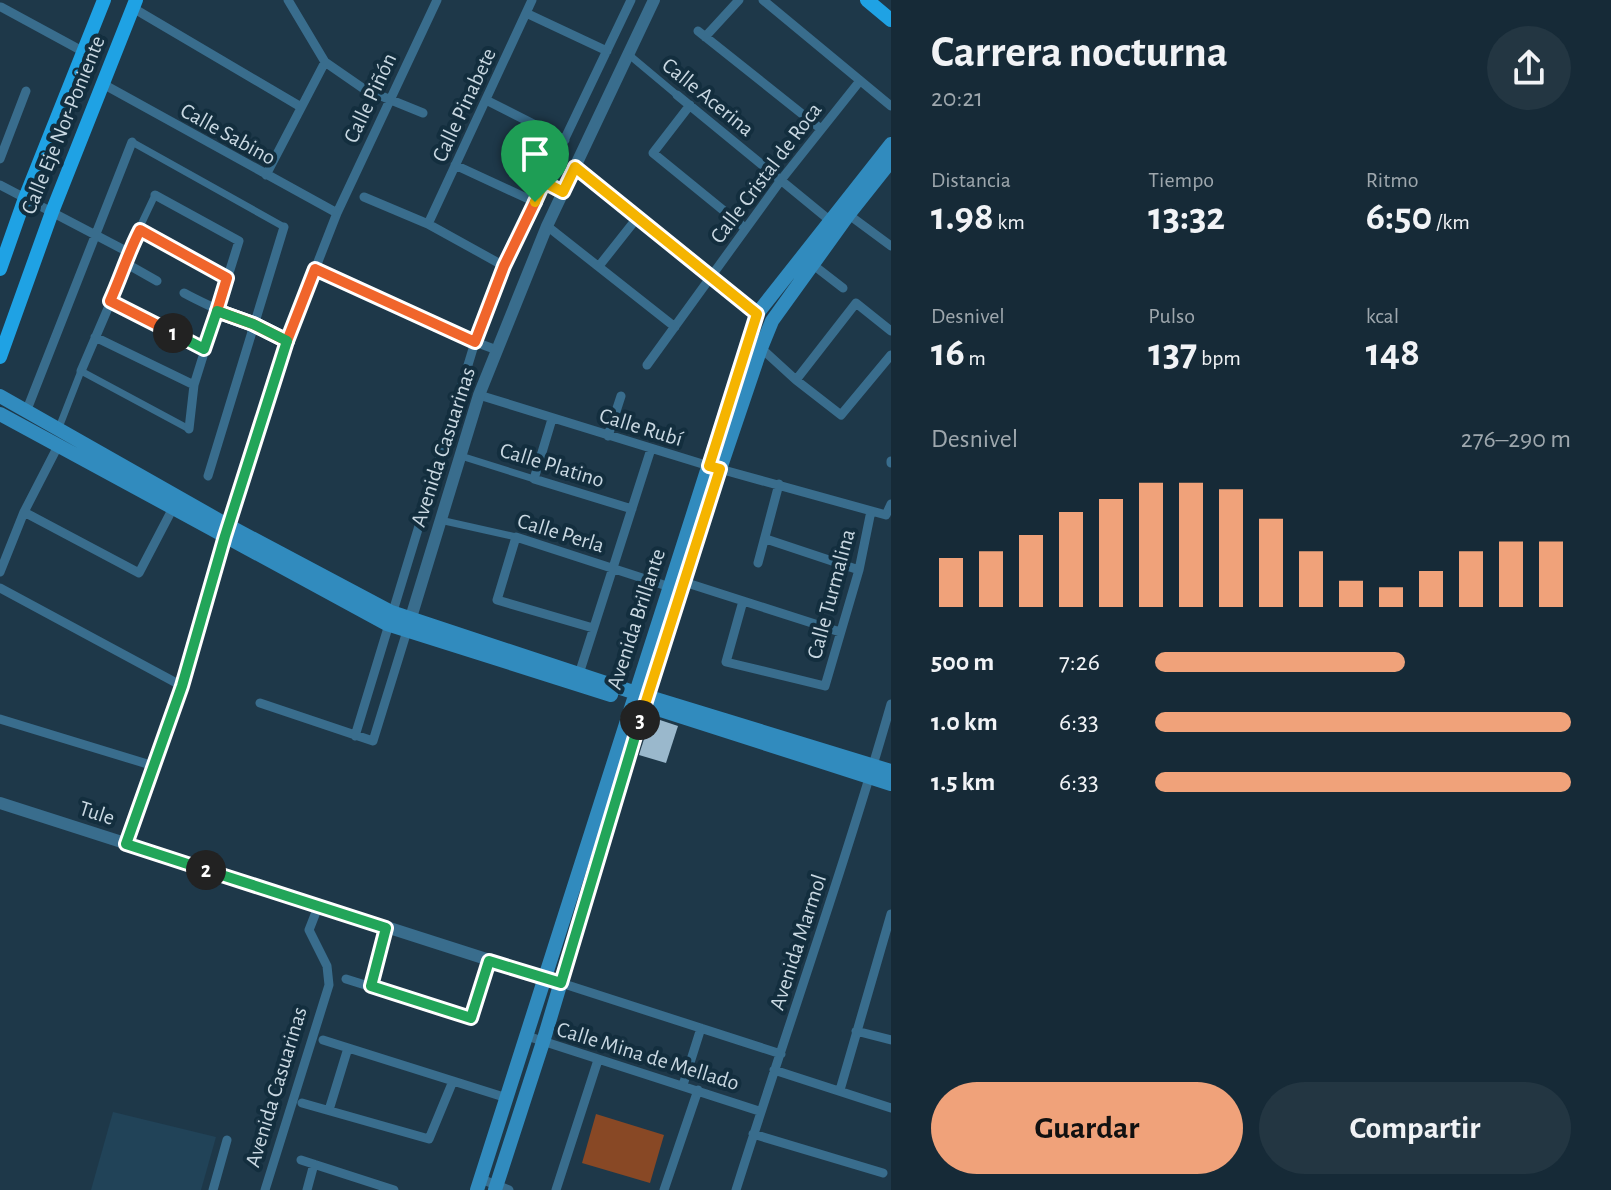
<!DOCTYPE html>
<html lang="es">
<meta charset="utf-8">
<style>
body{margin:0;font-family:"Alegreya Sans",sans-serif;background:#233642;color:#f1f3f6;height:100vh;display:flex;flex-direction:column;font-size:30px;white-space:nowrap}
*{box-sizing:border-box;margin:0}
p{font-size:26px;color:#9ea7ad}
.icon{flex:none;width:44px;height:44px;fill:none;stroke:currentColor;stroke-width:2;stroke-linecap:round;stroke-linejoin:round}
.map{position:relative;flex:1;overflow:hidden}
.side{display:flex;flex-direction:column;background:#162a37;width:720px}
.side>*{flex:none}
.pin{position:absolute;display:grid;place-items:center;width:68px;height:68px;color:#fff;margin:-82px -34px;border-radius:50% 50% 50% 0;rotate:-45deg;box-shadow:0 0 8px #0007}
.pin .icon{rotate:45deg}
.km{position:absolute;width:40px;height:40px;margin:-20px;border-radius:50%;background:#222;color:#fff;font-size:22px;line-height:40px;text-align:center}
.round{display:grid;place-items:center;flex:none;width:84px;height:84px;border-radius:42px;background:#233642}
.summary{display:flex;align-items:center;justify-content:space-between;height:136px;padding:0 40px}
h1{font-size:44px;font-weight:700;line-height:60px}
.stats{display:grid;grid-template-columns:repeat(3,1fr);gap:12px;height:136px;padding:8px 40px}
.stats div{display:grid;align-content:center}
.stats b{font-size:40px;font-weight:700}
.stats small{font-size:22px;font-weight:400}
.stats p{font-size:22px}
.chart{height:224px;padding:16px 40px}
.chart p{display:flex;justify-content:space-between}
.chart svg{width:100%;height:144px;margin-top:8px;stroke:#f0a27a;stroke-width:6}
.action{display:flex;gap:16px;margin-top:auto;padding:16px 40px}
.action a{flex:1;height:92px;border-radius:48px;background:#f0a27a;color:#111;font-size:32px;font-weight:700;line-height:92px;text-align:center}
.action a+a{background:#233642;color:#f1f3f6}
ul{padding:0 40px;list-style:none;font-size:26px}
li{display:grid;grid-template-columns:128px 96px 1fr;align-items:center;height:60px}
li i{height:20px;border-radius:10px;background:#f0a27a}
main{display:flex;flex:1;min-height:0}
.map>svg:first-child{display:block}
</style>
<main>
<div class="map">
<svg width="891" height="1190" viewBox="0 0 891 1190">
<rect width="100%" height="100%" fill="#1e3849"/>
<!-- built -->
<path fill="#214358" d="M113,1112l103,25 -15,53h-110z"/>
<!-- green -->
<path fill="#884825" d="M596,1114l68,21 -14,48 -68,-20z"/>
<!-- building -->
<path fill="#9ab8cc" d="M651,717l27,9 -12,37 -27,-8z"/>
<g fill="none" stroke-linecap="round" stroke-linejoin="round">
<!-- pedestrian -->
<path stroke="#396d8d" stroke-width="7" d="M628,54l49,41
M132,142l152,85
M140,230l87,48
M128,252l27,-57
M58,430l23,-59 108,58
M461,456l73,23
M440,520l76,17"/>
<!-- minor -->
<path stroke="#396d8d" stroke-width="9" d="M288,0l37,62 39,27 59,24
M763,0l128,106
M1,7l83,45
M133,8l168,99
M526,13l81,38
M698,31l123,98
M705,37l34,-37
M103,84l234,129
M677,95l156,128
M486,100l79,40
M690,105l-37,48 92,75
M0,159l26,-68
M455,165l80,37
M575,167l182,147
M266,175l59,-113
M0,185l128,67 -1,12 -46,107
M155,195l84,46 -45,144 -5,44
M364,197l64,27 76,42
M845,212l46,34
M428,224l104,-224
M547,226l128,101
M127,264l30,17
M812,264l31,24
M599,266l38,-48
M315,269l160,73 22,8
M184,293c33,18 69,31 103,48
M110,301l94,48
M95,337l99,48
M761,348l35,32 45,35 50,-60
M647,365l134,-185 78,-98
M796,380l60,-77 35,28
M479,395l230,71 177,49 5,-11
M26,412l106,-270
M552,419l-18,60 98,30
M608,436l13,-40
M891,461v2
M208,476l76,-249
M24,512l115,61 34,-65
M766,539l93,31
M758,563l21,-79
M0,572l24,-60 34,-66
M684,582l156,50
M0,588l182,98
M743,601l-17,61 99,24 34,-116 12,-59
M593,628l-96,-28 19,-63 154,50
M579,674l72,-225
M260,703l113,38 34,-110
M0,719l154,47
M355,736l120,-394 29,-76 127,-266
M126,844l56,-158 43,-150 62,-195 50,-128 100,-213
M346,979l125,39 18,-57
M561,983l220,71
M371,986l15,-58
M856,1031l35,9
M527,1036l232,75
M323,1040l184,58
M774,1070l117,38
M683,1085l18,-57
M840,1090l51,-176
M302,1103l127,36 24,-58
M329,1110l19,-62
M753,1134l130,39
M301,1160l93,30
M481,1179l28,11
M213,1190l14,-50
M265,1190l64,-205 -2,-19 -18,-36 9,-23
M307,1190l7,-26
M556,1190l42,-130
M664,1190l34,-100
M736,1190c51,-162 108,-322 155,-486"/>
<!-- tertiary -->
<path stroke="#396d8d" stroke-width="12" d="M409,624l70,-229 68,-169 107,-226
M0,803l561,180"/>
<!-- secondary -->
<path stroke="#318bbe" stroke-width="14" d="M0,396l229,130 162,86 245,81 255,78
M0,414l387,210 224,71
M639,703l252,81
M477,1190l280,-876 134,-170
M495,1190l48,-148 101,-337 76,-236 41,-121 11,-27 77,-107 42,-53"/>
<!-- primary -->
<path stroke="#1fa2e4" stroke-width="14" d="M867,0l24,20
M0,269l25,-71 79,-198
M0,357l52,-145 84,-212"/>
</g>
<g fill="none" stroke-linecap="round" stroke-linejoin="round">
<!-- split-1 casing -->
<g stroke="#fff" stroke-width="16">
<path id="split-1" d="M173,333l-63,-32c11,-24 18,-48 30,-71l87,48 -10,33 36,13 34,17 28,-72 160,73 29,-76 31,-64"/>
</g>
<!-- split-2 casing -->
<g stroke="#fff" stroke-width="16">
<path id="split-2" d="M173,333l31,16 13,-38 36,13 34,17 -62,195 -43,150 -56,158 80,26"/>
</g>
<!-- split-3 casing -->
<g stroke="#fff" stroke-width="16">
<path id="split-3" d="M206,870l180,58 -15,58 100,32 18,-57 72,22 79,-263"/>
</g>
<!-- split-4 casing -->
<g stroke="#fff" stroke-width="16">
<path id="split-4" d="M535,202l9,-20 19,10 12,-25 182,147 -48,152 11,3 -80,251"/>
</g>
<!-- split-1 -->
<use href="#split-1" stroke="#f0652b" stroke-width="10"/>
<!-- split-2 -->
<use href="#split-2" stroke="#22a559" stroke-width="10"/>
<!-- split-3 -->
<use href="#split-3" stroke="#22a559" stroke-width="10"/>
<!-- split-4 -->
<use href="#split-4" stroke="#f5b400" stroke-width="10"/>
</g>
<g text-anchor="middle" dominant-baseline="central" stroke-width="8" stroke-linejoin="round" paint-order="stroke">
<!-- street labels -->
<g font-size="22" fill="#c9d8e2" stroke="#132e3e">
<text transform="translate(708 97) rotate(39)">Calle Acerina</text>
<text transform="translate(370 98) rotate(-65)">Calle Piñón</text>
<text transform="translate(464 105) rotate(-65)">Calle Pinabete</text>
<text transform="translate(63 125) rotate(-68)">Calle Eje Nor-Poniente</text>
<text transform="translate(228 134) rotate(29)">Calle Sabino</text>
<text transform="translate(766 173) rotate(-53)">Calle Cristal de Roca</text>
<text transform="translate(641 427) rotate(17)">Calle Rubí</text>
<text transform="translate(443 447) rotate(-72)">Avenida Casuarinas</text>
<text transform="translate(552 465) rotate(17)">Calle Platino</text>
<text transform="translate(561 533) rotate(17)">Calle Perla</text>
<text transform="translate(831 594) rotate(-75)">Calle Turmalina</text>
<text transform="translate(636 619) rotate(-72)">Avenida Brillante</text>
<text transform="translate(97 813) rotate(18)">Tule</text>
<text transform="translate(798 942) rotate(-72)">Avenida Marmol</text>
<text transform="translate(648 1056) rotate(17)">Calle Mina de Mellado</text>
<text transform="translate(276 1087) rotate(-73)">Avenida Casuarinas</text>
</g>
</g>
</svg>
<div class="pin" style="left:535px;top:202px;background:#1e9e55"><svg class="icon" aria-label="arrive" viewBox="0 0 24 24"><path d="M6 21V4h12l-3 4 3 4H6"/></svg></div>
<b class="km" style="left:173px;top:333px">1</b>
<b class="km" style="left:206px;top:870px">2</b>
<b class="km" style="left:640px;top:720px">3</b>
</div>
<section class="side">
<div class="summary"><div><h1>Carrera nocturna</h1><p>20:21</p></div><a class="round"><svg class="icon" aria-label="share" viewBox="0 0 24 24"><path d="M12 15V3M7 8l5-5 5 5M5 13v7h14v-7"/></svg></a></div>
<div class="stats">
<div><p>Distancia</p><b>1.98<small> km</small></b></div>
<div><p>Tiempo</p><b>13:32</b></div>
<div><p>Ritmo</p><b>6:50<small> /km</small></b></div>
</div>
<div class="stats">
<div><p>Desnivel</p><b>16<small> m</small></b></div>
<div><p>Pulso</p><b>137<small> bpm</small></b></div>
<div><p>kcal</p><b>148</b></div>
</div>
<div class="chart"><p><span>Desnivel</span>276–290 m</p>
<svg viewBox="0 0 160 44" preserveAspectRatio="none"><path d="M5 44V29M15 44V27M25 44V22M35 44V15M45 44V11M55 44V6M65 44V6M75 44V8M85 44V17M95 44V27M105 44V36M115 44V38M125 44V33M135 44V27M145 44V24M155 44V24"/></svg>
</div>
<ul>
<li><b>500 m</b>7:26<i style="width:60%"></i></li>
<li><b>1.0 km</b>6:33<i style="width:100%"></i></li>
<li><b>1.5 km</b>6:33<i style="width:100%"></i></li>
</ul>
<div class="action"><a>Guardar</a><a>Compartir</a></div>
</section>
</main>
